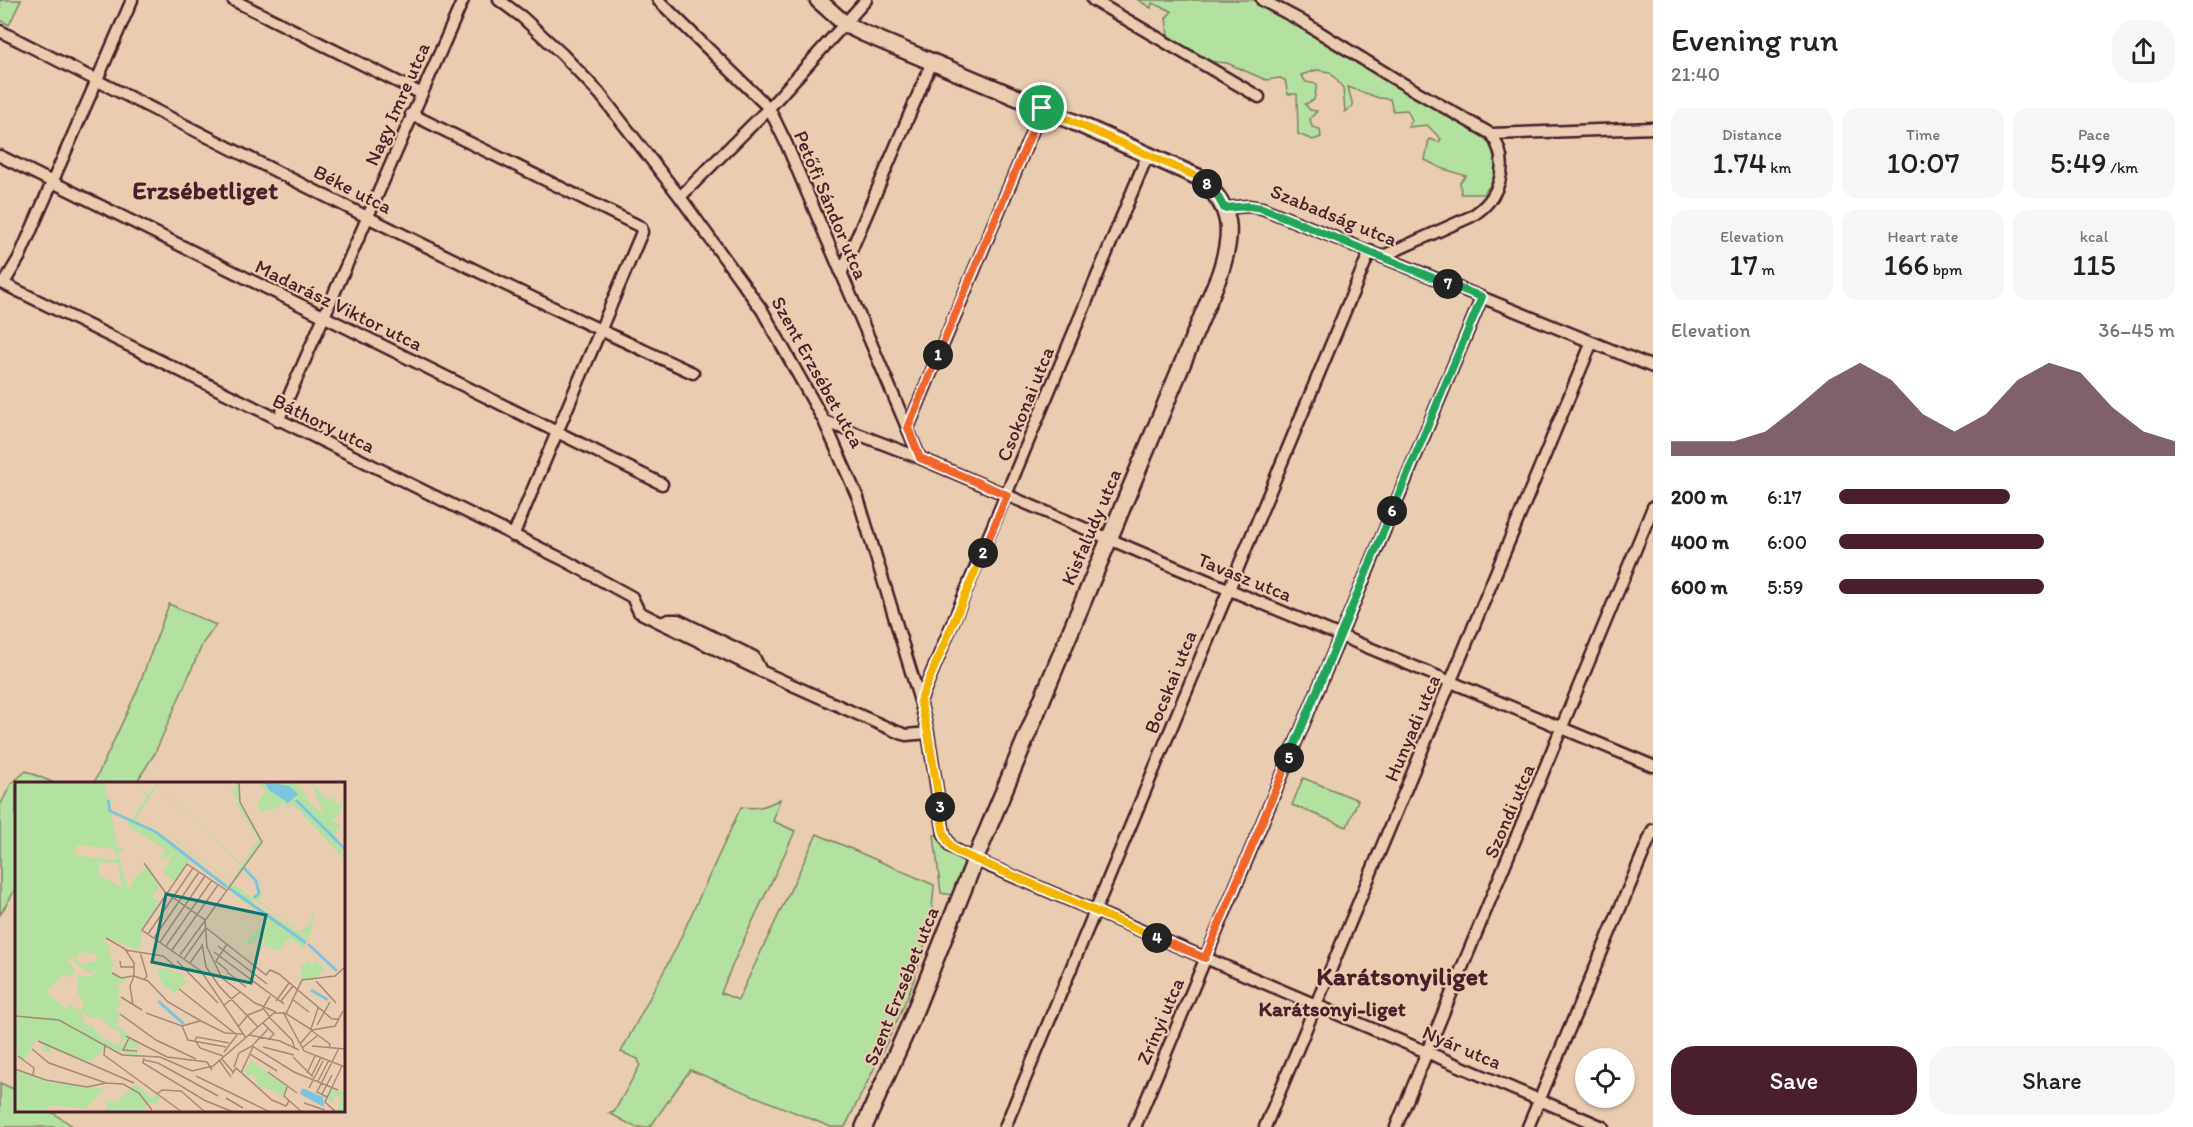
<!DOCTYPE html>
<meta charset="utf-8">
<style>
body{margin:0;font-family:Itim,sans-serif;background:#f6f6f6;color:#202124;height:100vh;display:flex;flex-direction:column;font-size:22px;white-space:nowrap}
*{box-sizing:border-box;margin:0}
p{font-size:20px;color:#757577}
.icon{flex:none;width:33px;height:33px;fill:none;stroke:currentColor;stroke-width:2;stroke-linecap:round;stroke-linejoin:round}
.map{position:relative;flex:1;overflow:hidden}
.details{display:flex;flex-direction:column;background:#fff;width:540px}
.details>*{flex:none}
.tools{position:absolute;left:1575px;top:1048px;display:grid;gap:12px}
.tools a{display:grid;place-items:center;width:60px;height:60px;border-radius:50%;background:#fff;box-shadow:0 2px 4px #0004;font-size:30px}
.pin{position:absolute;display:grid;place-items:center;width:51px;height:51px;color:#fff;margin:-26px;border:3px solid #fff;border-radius:50%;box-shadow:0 2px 6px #0007}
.km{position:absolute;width:30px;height:30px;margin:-15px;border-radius:50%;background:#222;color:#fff;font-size:16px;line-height:30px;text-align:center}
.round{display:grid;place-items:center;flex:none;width:63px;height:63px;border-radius:24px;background:#f6f6f6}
.headline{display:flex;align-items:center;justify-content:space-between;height:102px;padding:0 18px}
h1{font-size:33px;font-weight:600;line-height:45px}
.stats{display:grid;grid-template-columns:repeat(3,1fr);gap:9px;height:102px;padding:6px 18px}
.stats div{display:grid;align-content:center;border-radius:15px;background:#f6f6f6;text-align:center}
.stats b{font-size:30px;font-weight:600}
.stats small{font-size:16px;font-weight:400}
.stats p{font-size:16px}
.chart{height:168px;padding:12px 18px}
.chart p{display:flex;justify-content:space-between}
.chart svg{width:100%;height:108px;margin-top:6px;fill:#4a1f2b;opacity:.7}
.primary-button{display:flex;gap:12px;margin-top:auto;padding:12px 18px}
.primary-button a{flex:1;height:69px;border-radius:24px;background:#4a1f2b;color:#fff;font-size:24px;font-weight:600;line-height:69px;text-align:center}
.primary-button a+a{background:#f6f6f6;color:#202124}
ul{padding:0 18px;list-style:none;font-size:20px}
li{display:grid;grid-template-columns:96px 72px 1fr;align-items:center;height:45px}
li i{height:15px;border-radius:8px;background:#4a1f2b}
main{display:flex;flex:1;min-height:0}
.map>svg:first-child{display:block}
</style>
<main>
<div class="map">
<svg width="1653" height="1127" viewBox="0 0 1653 1127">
<rect width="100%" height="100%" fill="#e9cdb0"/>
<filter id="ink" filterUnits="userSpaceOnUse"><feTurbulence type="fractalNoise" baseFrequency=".0167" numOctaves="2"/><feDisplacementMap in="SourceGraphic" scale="12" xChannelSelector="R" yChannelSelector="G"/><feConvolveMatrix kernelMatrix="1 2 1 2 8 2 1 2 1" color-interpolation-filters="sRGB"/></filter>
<g filter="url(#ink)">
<!-- green -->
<path fill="#b3e19f" stroke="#7e8065" stroke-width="1.5" d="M0,0h21l-12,25 -9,-5z
M1138,0h118l18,9 213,127c16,21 13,39 -4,58h-22l-1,-12 6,-6 -25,-8 -16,-8 4,-21 10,3 2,-3 -14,-14 -19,2 4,-7 -5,-10 -14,1 -3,-12 -11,-1 -31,-11 5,19 -8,6 -2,-24 -13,-16 -13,-2 -16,5 5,7 11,2 -3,16 -9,4 5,6 7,1 -7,8 2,8 8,2 1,8 -8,3 -15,-6 -1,-40h-9l-3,-14 -5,-2 -14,2 -39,-17 -21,-2 -38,-25 -2,-18 6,-7 -20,-8 -1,5z
M169,604l47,21 -13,18 -48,110 -19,30h-42l43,-92z
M26,771l28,12 -38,1v104l-16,27v-109l11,-22z
M1303,778l55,22 -11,27 -55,-22z
M780,799l-7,22 22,10c-24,55 -53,107 -74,162l17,7 79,-166 117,51c-4,87 -52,165 -89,242h-14l-141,-57 -40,57h-15l-26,-14 5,-1 26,-47 -2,-6 -17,-7 54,-102 66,-143c16,2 25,0 39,-8z
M940,834l4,11 20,15 -1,8 -11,27 -11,-2 -7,-58z
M0,1083l16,7v20l34,1 24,16h-74z"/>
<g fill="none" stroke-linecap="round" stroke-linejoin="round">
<!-- street casing -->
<g stroke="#4a1f2b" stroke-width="15">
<path id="street" d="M233,0l187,93
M499,0l23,17 40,37 38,40 80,103 82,113 62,111 34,77 62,203 8,32 16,101 7,13 24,13 628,267
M658,0l111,108 17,35 134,315
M1093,0l166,97
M1262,0l36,19 97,60 96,55c21,29 9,66 -21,83l-87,39
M0,31c229,117 459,235 693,342
M411,114l230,113 1,5 -129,304
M1491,134l162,-6
M0,156l662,328
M680,197l89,-89 97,-108
M1224,208l25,-2 13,2 391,159
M841,274l91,-212
M0,282l564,278 68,37 7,15 22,11 8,-3h9l76,37 7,14 134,60 11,4 22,-2
M4,283l15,-25 113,-258
M278,421l185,-421
M824,421l96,37 250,107 483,201
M908,428l134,-320
M661,623l100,48
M920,701l228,-547
M1005,1127l365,-876
M1135,1127l347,-830
M1265,1127l327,-785
M1396,1127l257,-620
M1528,1127l125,-297"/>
</g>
<!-- secondary casing -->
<g stroke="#4a1f2b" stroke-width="20">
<path id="secondary" d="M818,0l27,24 18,9 179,75 156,69c36,30 36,56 21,99l-244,584 -65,163 -46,104"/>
</g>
<!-- street -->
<use href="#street" stroke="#e9cdb0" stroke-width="10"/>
<!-- secondary -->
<use href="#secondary" stroke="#e9cdb0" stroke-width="15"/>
</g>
</g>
<g fill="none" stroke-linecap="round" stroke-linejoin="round" filter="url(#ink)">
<!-- split-1 casing -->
<g stroke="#fff" stroke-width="12">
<path id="split-1" d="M938,355l104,-247"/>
</g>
<!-- split-2 casing -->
<g stroke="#fff" stroke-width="12">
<path id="split-2" d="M938,355l-30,73 12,30 87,37 -24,58"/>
</g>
<!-- split-3 casing -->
<g stroke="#fff" stroke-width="12">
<path id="split-3" d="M940,807l-12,-74 -8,-32 63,-148"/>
</g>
<!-- split-4 casing -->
<g stroke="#fff" stroke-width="12">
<path id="split-4" d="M940,807c2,15 2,33 16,44l201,87"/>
</g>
<!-- split-5 casing -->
<g stroke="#fff" stroke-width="12">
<path id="split-5" d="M1157,938l48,20 84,-200"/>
</g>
<!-- split-6 casing -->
<g stroke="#fff" stroke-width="12">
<path id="split-6" d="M1289,758l103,-247"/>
</g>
<!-- split-7 casing -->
<g stroke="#fff" stroke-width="12">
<path id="split-7" d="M1392,511l90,-214 -34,-13"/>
</g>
<!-- split-8 casing -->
<g stroke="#fff" stroke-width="12">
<path id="split-8" d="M1207,184l10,11 7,13 25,-2 13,2 186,76"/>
</g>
<!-- split-9 casing -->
<g stroke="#fff" stroke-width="12">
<path id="split-9" d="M1042,108l156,69 9,7"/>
</g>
<!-- split-1 -->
<use href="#split-1" stroke="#f0652b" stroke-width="8"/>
<!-- split-2 -->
<use href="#split-2" stroke="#f0652b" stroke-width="8"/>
<!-- split-3 -->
<use href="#split-3" stroke="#f5b400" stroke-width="8"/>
<!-- split-4 -->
<use href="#split-4" stroke="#f5b400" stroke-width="8"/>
<!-- split-5 -->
<use href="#split-5" stroke="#f0652b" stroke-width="8"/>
<!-- split-6 -->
<use href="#split-6" stroke="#22a559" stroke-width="8"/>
<!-- split-7 -->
<use href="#split-7" stroke="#22a559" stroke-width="8"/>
<!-- split-8 -->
<use href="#split-8" stroke="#22a559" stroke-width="8"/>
<!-- split-9 -->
<use href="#split-9" stroke="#f5b400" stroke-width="8"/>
</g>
<g text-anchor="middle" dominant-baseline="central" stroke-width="4.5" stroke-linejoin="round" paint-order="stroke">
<!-- street labels -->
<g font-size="20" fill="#4a1f2b" stroke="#e9cdb0">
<text transform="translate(397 104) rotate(-66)">Nagy Imre utca</text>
<text transform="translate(353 189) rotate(27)">Béke utca</text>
<text transform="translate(831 205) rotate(67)">Petőfi Sándor utca</text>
<text transform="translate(1334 215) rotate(22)">Szabadság utca</text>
<text transform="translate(339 305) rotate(26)">Madarász Viktor utca</text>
<text transform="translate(818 372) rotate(61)">Szent Erzsébet utca</text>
<text transform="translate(1025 404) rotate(-68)">Csokonai utca</text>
<text transform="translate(324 423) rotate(26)">Báthory utca</text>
<text transform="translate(1091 527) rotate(-67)">Kisfaludy utca</text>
<text transform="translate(1245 577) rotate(22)">Tavasz utca</text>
<text transform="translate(1170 682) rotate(-68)">Bocskai utca</text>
<text transform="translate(1412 728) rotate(-67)">Hunyadi utca</text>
<text transform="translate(1509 811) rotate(-67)">Szondi utca</text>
<text transform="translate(901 986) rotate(-68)">Szent Erzsébet utca</text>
<text transform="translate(1160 1021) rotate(-67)">Zrínyi utca</text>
<text transform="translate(1462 1047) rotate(23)">Nyár utca</text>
</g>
<!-- neighbourhood labels -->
<g font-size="21" font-weight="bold" fill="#4a1f2b" stroke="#e9cdb0">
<text x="1332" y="1008">Karátsonyi-liget</text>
</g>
<!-- district labels -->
<g font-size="26" font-weight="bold" fill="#4a1f2b" stroke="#e9cdb0">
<text x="205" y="190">Erzsébetliget</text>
<text x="1402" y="976">Karátsonyiliget</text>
</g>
</g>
<!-- overview -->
<g transform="translate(15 782)">
<rect width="330" height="330" fill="#e9cdb0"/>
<path d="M0,0h90l1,15 10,5h-7l1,9 22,9 15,-24 -12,-9 14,7 10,-12 -2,6 51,42 34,35 16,-26 -22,-35 3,-3 -16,-19 11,11 2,-11h4l-1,20 24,39 -19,26 13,12 4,15 -2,7 42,30 9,-7 2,-12 1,-2 -1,20 -9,19 -11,-10 -13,14 12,-14 -3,-1 -10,13 -11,-5 -5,2 3,-7 -4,-4 10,-14 -22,22 -3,-2 6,-7 16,-16 -79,-60 -16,23 1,-3 -11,-8 9,-17 -12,5 5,-11 -36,-22 -2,-8 -16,-7 6,34 7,3 -6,3 10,38 8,-14 11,-9 13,19 -8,11 8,5 -18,27 -2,22 -35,-14 -2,5 8,3 -3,5 6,16 -4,5 17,8 -11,6 4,4 -3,9 4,6 -5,5 4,7 -4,9 11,8 -1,4 12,5 -1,6 8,-1 -22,2 14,2 1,7 -32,-12 -16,16 -39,-14 -2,5 -9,-4 4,-4 -8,-5 -12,20 -9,-2zM141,6l51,42 34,36 -10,17 -56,-44h-2l57,44 -3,4 -59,-48 -32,-17 2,-8 33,22 -32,-22zM63,63l37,4 2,11 -44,-5zM84,80l19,1 4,24 -23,-11zM228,87l12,11 3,15 -5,3 -20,-14zM239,117l51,36 1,6 -5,-7 -49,-31zM73,168v5l6,-3 4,3 -4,7 -14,2 -3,-7 -4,3 15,13 12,-3 -9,6h-13l-1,16 7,12 -3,7 -13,-7 -1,6 -21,-18 19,-18 3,3 -7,9 14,-16 -8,-10zM66,230l11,6 6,-1 23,17 -1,11 4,-6 9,8 -8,-4 -3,3 -10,-3 -18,-13v-5l-4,2 -6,-5zM243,0h7l4,8 19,13 9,-9 -8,-8h-11l-6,-4 23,1 15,15 -8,-2 23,20 -14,-34 16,18 8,-4 -1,7 5,2 6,-10 -8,22 -6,4 9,4 -5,8 10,27 -50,-54 -4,-2 -5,5 -2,-7 -7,6 -15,3 -5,-5 9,-16zM292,178l5,5 4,-4 9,8 -10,11 -13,-1 -1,-12zM149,186l15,5 8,9 -13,11 -11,-9 -7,-14zM236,278l36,27 -4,9 -21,-10 -2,4 -6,-16 -7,2 -2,-5zM1,282l1,7 36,11 51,6 -18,21 -36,-4 -4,7h-31zM330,301v29h-8l4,-16h-6l-2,7 -4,-3 -5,2 -1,-5 -14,-7 16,7 7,-9 9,4zM121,302l16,14 4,-4 4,3 -3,7 -10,-2 -3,10h-40l4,-7 -5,-5 13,2z" fill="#b3e19f" fill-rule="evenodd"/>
<path d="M250,0l24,4 9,8 -10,9 -19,-13zM287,306l21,9 1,10 -24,-13z" fill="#7dc5de"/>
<path fill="none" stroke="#7dc5de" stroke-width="3" d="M93,18l2,11 46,21 71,55M281,18l49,49M229,86l12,13 3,12 -5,5M214,106l77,55M293,162l29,27M296,208l17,10M143,219l26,23"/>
<path fill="none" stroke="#a9877b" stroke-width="1.5" d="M129,81l21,29 40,28 2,27 15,31 33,25 21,9M211,108l-39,-26 -45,66 59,41 45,67M190,145l61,48 4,-5 9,4 53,45h7M133,152l45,-66M91,156l19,11 9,14v13M139,156l45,-66M145,160l45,-66M187,162l4,23 13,19 39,41M212,162l-11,17 12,10M151,164l46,-66M203,164l49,38M110,168l38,6 13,11 12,4M157,168l46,-65M125,170l7,24 -3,4M199,170l70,52M165,173l82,-113 -22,-40 -1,-20M169,177l21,-30M105,179l1,6h13M162,179l41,42M175,181l12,-17M212,190l19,15M97,191l9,5 12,-2M119,194l14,5 20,21 33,19 24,12 18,1M301,199l20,22M164,207l58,46M106,215l21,13M277,217l17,13M261,219l13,-18M269,222l-3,-3 12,-15M118,223l-3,-19 4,-10M208,224l17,-14M268,230l21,39 41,16M131,231l36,13 18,-5M270,231l27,17M105,232l36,26 40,19M0,234l44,4 63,35 38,2 32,14 21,-5 61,-53h11M270,234l17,-36 33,-4 10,-9M254,235l23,23 3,9M255,235l-7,-9 7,-12M248,241l11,11 -6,6M302,243l13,-23M167,244l6,14 38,7M223,245l10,-12 15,-6M296,247l7,-21M297,248l23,-4 8,-15M297,249l18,13 -1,4M234,253l31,6 19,9M111,254l41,21 40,5 5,8M114,256l-6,12 14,1M180,258l2,-3 32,6M180,258l5,8 23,8M23,259l96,42M90,262l-1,11 78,57M285,262l12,-14M237,264l42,26 44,18M237,264l16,-17M297,264l33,3M248,265l31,8M287,266l15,-12M17,267l17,14 57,20 17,1 16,9 13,17M209,270l13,-17M235,272l27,17M3,274l16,12 -1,7M278,275l20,20M129,276l-1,5 61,37 29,12M206,276l12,14M129,278l14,3 60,33M204,278l12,17M219,285l5,-14 13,-7M0,287l31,11 41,7 19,-4M253,290l29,21M226,291l12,-26M292,291l8,-17M217,292l4,-6 36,32 14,6 3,-5M297,293l9,-18M181,294l74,36M303,299l11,-21M272,305l-3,9 18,16M294,306l14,-27M166,309l24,21M142,312l5,-4 19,1M307,312l10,-19M312,315l-10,-5 22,-44M211,316l17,10M289,321l21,7M321,330l-11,-10 17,-36"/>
<path fill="#0f766e" fill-opacity="0.15" stroke="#0f766e" stroke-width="3" d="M151,112l100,21 -15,68 -99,-21z"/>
<rect width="330" height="330" fill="none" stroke="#4a1f2b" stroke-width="3"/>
</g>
</svg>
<div class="tools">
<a><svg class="icon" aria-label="locate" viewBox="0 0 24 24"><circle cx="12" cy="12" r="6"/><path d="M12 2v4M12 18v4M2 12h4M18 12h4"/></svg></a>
</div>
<div class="pin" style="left:1042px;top:108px;background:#1e9e55"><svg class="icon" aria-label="arrive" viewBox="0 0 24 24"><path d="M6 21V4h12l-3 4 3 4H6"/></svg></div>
<b class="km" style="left:938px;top:355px">1</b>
<b class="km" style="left:983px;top:553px">2</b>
<b class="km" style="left:940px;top:807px">3</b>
<b class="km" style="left:1157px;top:938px">4</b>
<b class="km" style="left:1289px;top:758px">5</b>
<b class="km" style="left:1392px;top:511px">6</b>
<b class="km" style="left:1448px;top:284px">7</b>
<b class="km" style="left:1207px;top:184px">8</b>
</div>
<section class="details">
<div class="headline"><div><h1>Evening run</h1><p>21:40</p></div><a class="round"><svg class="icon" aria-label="share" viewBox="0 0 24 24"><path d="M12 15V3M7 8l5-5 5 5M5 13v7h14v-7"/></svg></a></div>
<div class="stats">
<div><p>Distance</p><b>1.74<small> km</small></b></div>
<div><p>Time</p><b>10:07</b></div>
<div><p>Pace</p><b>5:49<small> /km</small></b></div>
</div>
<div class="stats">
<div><p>Elevation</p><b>17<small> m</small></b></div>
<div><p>Heart rate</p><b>166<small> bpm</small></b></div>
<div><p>kcal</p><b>115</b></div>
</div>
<div class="chart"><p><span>Elevation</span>36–45 m</p>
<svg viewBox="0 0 160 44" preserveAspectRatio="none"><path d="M0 44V38L10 38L20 38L30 34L40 24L50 13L60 6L70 13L80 27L90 34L100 27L110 13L120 6L130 10L140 24L150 34L160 38V44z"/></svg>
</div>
<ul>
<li><b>200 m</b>6:17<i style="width:51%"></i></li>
<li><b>400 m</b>6:00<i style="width:61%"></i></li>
<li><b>600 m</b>5:59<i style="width:61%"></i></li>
</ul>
<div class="primary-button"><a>Save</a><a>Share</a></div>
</section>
</main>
